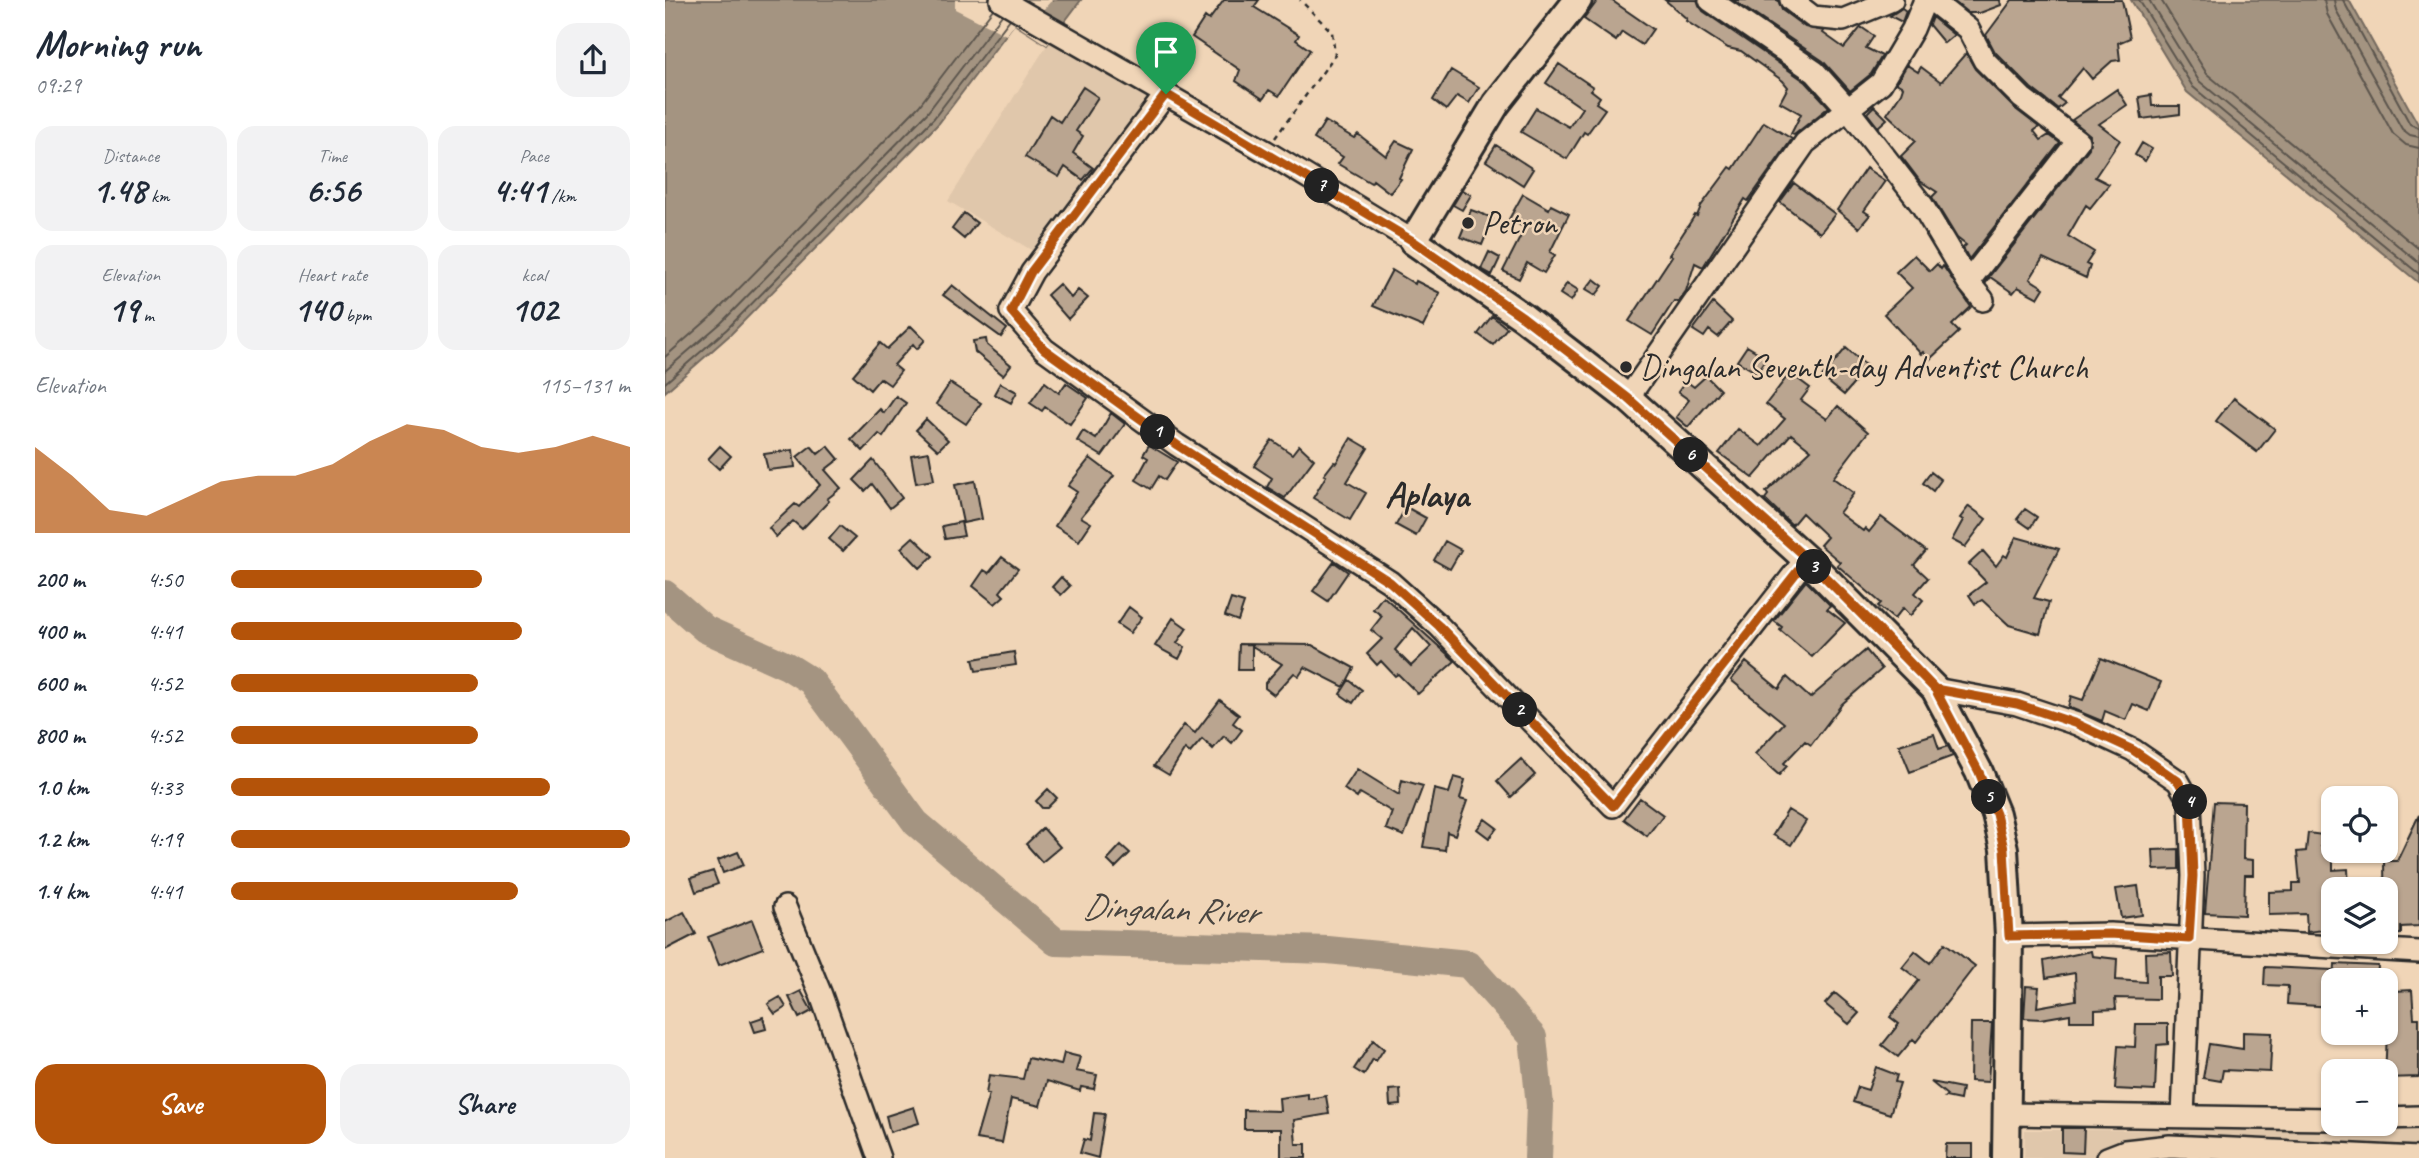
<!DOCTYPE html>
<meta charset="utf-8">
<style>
body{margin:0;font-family:Caveat,sans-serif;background:#f2f2f3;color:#1f2937;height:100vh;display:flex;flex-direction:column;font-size:26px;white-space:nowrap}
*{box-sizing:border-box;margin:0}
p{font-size:23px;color:#747a83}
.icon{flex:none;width:38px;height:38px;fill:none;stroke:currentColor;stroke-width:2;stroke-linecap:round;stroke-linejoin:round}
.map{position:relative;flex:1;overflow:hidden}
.drawer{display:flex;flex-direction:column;background:#fff;width:665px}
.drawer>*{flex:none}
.controls{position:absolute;left:1656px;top:786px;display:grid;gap:14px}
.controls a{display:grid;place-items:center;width:77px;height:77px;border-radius:14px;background:#fff;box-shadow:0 2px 5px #0004;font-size:35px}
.pin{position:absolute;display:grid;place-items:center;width:60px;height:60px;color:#fff;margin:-72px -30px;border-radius:50% 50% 50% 0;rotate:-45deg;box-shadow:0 0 7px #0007}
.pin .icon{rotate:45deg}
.km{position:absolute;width:35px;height:35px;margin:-18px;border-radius:50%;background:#222;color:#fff;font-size:19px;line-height:35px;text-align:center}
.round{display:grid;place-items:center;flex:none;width:74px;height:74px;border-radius:21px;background:#f2f2f3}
.summary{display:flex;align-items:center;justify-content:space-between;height:119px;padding:0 35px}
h1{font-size:38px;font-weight:700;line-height:52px}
.stats{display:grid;grid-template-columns:repeat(3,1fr);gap:10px;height:119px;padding:7px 35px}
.stats div{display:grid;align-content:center;border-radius:18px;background:#f2f2f3;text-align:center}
.stats b{font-size:35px;font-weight:700}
.stats small{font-size:19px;font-weight:400}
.stats p{font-size:19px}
.chart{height:196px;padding:14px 35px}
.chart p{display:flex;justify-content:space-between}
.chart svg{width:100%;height:126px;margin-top:7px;fill:#b45309;opacity:.7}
.primary-button{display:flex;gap:14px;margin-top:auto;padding:14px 35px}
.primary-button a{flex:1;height:80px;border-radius:21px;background:#b45309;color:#fff;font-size:28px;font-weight:700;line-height:80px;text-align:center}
.primary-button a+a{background:#f2f2f3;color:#1f2937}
ul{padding:0 35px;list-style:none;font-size:23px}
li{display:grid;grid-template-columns:112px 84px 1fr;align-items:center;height:52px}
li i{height:18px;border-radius:9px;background:#b45309}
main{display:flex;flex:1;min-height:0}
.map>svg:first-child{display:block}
</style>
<main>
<section class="drawer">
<div class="summary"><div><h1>Morning run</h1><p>09:29</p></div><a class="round"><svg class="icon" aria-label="share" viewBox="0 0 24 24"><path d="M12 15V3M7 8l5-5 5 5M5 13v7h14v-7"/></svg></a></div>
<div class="stats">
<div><p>Distance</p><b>1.48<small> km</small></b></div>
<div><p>Time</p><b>6:56</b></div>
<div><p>Pace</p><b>4:41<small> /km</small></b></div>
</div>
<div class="stats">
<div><p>Elevation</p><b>19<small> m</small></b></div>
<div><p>Heart rate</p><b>140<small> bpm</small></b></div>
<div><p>kcal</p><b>102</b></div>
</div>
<div class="chart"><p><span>Elevation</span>115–131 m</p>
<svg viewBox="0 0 160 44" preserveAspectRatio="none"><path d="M0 44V14L10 24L20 36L30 38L40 32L50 26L60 24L70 24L80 20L90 12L100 6L110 8L120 14L130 16L140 14L150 10L160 14V44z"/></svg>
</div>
<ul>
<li><b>200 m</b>4:50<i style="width:63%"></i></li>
<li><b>400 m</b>4:41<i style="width:73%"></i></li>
<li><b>600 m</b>4:52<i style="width:62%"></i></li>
<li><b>800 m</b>4:52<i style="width:62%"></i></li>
<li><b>1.0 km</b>4:33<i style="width:80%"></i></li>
<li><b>1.2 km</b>4:19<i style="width:100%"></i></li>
<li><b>1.4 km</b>4:41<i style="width:72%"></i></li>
</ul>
<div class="primary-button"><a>Save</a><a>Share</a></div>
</section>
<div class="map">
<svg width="1754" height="1158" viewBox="0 0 1754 1158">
<rect width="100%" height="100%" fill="#f0d5b7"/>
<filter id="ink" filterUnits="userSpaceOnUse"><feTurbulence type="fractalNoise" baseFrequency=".0143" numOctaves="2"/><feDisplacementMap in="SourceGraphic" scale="14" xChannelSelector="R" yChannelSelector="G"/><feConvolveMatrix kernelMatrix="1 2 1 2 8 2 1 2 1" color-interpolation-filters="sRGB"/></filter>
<g filter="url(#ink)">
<!-- built -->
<path fill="#e0c7ab" d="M399,23l103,60 -134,168 -85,-50 99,-156z
M1360,1130h394v28h-395z"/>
<!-- water -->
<path fill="#a49481" stroke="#746a5f" stroke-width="2" d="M0,0h416l-34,45 -33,-21 -75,99 -208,211 -66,58z
M1466,0h218l70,126v157l-232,-191z"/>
<!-- pier -->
<path fill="#f0d5b7" d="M290,0h97l-9,10 21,13 -17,22 -32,-21 -9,11 -51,-26z"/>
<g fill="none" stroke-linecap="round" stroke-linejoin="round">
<!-- shore -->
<path stroke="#5b554d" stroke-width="2" d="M1474,0l54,87 226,187
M1484,0l50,81 220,182
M1496,0l46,74 212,175
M1659,0l3,14 66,120 13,11 13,3
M1669,0l2,10 66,119 8,6 9,2
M1678,0l67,124 9,4
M0,357l48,-42 206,-209 74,-97
M0,371l56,-48 206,-210 75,-98
M0,383l62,-54 207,-211 76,-99"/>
<!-- river -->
<path stroke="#a49481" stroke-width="28" d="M0,594l40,35 82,37 24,15 105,142 140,119 272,8 140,14 65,73 7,69 -2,52"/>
</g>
<!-- building -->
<path fill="#baa590" stroke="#2b2b2b" stroke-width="2" fill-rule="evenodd" d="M559,0h35l-5,7 45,28 -3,5 14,10 -31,46 -10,-6 -6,9 -27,-18 4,-11 -48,-33 13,-20 4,3z
M933,0h13l42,29 -11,16 -20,-13 -6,9 -32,-22z
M1000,0h32l6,11 103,71 23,25 -35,28 -3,-1 10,-20 -21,-12 8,-15 -5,-6 -42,-30 -13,-3 -42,-27 1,-2z
M1068,0h45l4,10 23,17 19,4 -1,2 21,15 17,-21 13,9 -8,12 16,8 -11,18 -21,17 -27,-30z
M1287,0h48l1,5 -21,8h-12z
M1347,0h110l8,38 -12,5 2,17 -8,1 -20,18 -9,-11 -25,30 7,5 -7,6 -27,-21 -36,-36 -9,-17z
M1237,8l4,3 -4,11 -12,-6z
M1267,17l22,18 -10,8 -15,-18z
M1301,53l9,16 38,38 26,20 -5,4 7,9 8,-5 11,8 -91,116 -6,-11 3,-3 -9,-7 -25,-41 5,-5 -17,-11 -19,-25 15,-15 -29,-27 14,-21 2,-6 -7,-4 11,-18 11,7 3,-5 20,15z
M894,64l34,23 -2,3 9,7 -4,6 9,6 -18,25 -3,-2 -17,27 -46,-27 15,-24 33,19 13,-19 -36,-25z
M786,70l28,17 -10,16 -12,-7 -11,14 -13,-10z
M418,87l15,10 -22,34 7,5 -10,17 20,15 -10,12 -18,-13 -6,10 -34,-20 25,-42 10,7z
M1452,89l10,16 -28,19 21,16 -25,37 14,7 -19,24 -4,-3 -18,31 26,16 -8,12 4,2 -4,12 -43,-20 -13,21 14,9 -6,10 -20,-11 -5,6 -23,-16 -4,6 -1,-1 104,-134 1,-13 -18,-15z
M1486,95l1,11h28v8l-38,5 -3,-22z
M1209,106l13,13 -9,8 -11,-14z
M660,121l29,17 4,-4 28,22 10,-15 17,8 -14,29 2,1 -11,14 -17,-13 -2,3 -33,-19 5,-7 -29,-18z
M1099,122l28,17 -44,62 -3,-2 -42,68 -8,-4 -9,28 -8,11 -4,-1 -22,34 -23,-14 43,-65 -3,-1 26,-40 2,1 4,-10 29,-39 3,2z
M1477,143l10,6 -7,12 -10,-6z
M831,145l37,24 -10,16 -37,-24z
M1201,168l19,13 -21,30 6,4 -11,13 -22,-18z
M1129,183l41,31 -15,19 -40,-31z
M797,190l9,5 -9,15 -9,-5z
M858,194l26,15 2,-4 18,9 -19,38 5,3 -11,18 -17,-10 -8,16 -16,-8 22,-43 -16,-9z
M806,210l22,8 -11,27 -22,-8z
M299,213l13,10 -13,16 -12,-10z
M824,252l11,6 -8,17 -11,-6z
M1249,255l16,16 7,-7 4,5 2,-3 28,41 -19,18 7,7 -29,27 -7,-7 -2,2 -37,-40 28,-26 -16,-16z
M727,270l23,14 1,-3 24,12 -17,34 -50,-21z
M929,279l9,7 -7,9 -10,-6z
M902,283l11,7 -7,11 -11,-7z
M394,284l12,14 7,-8 10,8 -20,21 -21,-24z
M287,285l55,44 -6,8 -58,-42z
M1048,303l19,18 -14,16 -9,-7 -5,7 -11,-7z
M827,316l15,12 -14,17 -15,-11z
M246,326l14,14 -8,9 -4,-5 -19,21 7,6 -11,14 -10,-7 -10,12 -17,-15 27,-32 7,6z
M321,339l1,6 24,20 -8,10 -28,-23 -2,-11z
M1082,346l20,12 -10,15 -20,-12z
M1181,348l22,19 -24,28 -22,-18z
M1125,373l20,15 -9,12 26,19 11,-13 30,26 -35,46 21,15 -15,20 24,18 2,-3 4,4 12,-15 45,34 -12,14 14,13 -13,15 8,7 -13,16 -7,-8 -9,11 -16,-13 3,-3 -44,-38 3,-3 -20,-17 7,-8 -25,-24 -10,12 -27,-26 3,-4 -2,-3 45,-42 -20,-16 -38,44 -34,-25 19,-24 23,17 24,-27 -19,-15z
M1041,376l14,14 -32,37 -12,-10 13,-17 -11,-8 8,-11 8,6z
M380,382l14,11 7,-10 22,15 -18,26 -25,-17 -3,4 -12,-8z
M285,383l31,20 -15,21 -30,-20z
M335,383l17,9 -6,11 -17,-9z
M231,396l10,7 -23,34 -4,-3 -16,17 -12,-12 29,-30 4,4z
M1569,398l41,31 -18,23 -41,-31z
M446,413l14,11 -23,32 -25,-15 6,-10 13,8z
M261,419l22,21 -10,10 -22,-20z
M686,438l17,10 -21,34 19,11 -16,27 -37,-22 13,-22 -2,-1 10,-13 2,1z
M607,440l20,14 7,-9 15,14 -29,39 -18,-11 5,-9 -18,-12z
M484,445l28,17 -12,18 -6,-4 -8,13 -15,-9 12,-22 -5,-3z
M55,446l11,10 -12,13 -11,-10z
M146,446l7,8 10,-8 11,13 -14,11 16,18 -14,11 2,2 -27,28 -9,-8 -17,16 -7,-9 26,-24 4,3 21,-22 -23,-28z
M128,450l2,17 -27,3 -4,-16z
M264,452l5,28 -18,3 -5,-28z
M425,458l24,18 -33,41 10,6 -12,18 -24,-15 22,-34 -9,-6z
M208,460l29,38 -12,10 -18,-24 -7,7 -11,-11z
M1266,472l10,8 -8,11 -10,-8z
M310,481l7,38 -19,4 -8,-38z
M1304,506l17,13 -21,28 -13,-7 11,-20 -3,-2z
M741,507l20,11 -10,18 -20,-11z
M1360,509l12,8 -7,11 -13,-9z
M296,522l3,14 -19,3 -3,-13z
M175,526l15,12 -12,13 -14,-12z
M248,537l20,19 -13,12 -19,-20z
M1351,537l43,12 -25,49 15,4 -9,32 -31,-9 -27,-25 -7,4 -6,-9 17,-13 -17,-18 14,-13 13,15 8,-11 3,2z
M780,541l16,9 -11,19 -16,-9z
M337,557l16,12 -18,23 4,4 -9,8 -22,-18 11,-16 5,3z
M669,562l14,10 -20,29 -15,-10z
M396,577l9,9 -9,9 -9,-8z
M1141,581l24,24 -3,4 18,14 -33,34 -32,-27 2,-3 -8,-6z
M718,596l72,65 -37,33 -20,-20 -3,2 -14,-15 -4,4 -10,-11 15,-15 -11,-9 11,-14 -9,-7zM748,628l18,19 -20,19 -16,-16z
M566,599l13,4 -6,18 -13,-5z
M464,607l13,10 -12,16 -13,-9z
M508,618l14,10 -10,15 8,4 -6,12 -24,-13z
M574,644l73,1 42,23 -10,19 -39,-20 -6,9 -5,-3 -20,22 -9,-7v-5l17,-19 -30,-18v24h-14z
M1201,650l16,19 -40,35 -31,41 -6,-4 -21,22 3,3 -8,9 -24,-21 29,-31 -53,-43 15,-18 33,27 8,-12 23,21z
M349,652l2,13 -40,6 -3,-12z
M1436,658l60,24 -12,29 -16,-7 -7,16 -21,-9 -3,10 -34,-14 3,-11 12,4z
M684,680l13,10 -9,13 -13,-9z
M555,700l19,15 -6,8 9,7 -10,13 -8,-7 -11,13 -11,-10 -12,14 -5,-4 -16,26 -15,-9 30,-41 11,8z
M1269,734l5,15 9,-3 5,10 -43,16 -11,-27z
M856,759l14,16 -24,22 -14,-16z
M692,769l42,26 3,-15 21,6 -19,50 -18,-7 6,-17 -32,-19 -3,5 -13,-9z
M789,777l11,3 -5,19 7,2 -12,34 -8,-3 -2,18 -22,-3 11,-58 15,4z
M383,789l9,9 -10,10h-5l-6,-7z
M975,798l23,17 -16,21 -23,-17z
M1549,802l30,1 -1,56 10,1v15h-8l-1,40 -39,-2z
M1123,810l18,11 -15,24 -18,-10z
M1754,815v111l-18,1v7l-16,1 -1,-74h13z
M820,819l12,9 -8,10 -12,-9z
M378,828l17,19 -18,15 -16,-18z
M1643,833l15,2 -2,11h12v24l15,-1 1,20h-16v40l-26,3 -1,-18 -37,1v-23l24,-1v-8h7l-3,-31 9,-1z
M456,845l9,8 -15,15 -8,-8z
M1514,849v20l-25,1 -1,-20z
M73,852l6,13 -21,8 -5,-13z
M48,871l5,13 -22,8 -5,-14z
M1473,886l4,29 -21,3 -5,-29z
M19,912l12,22 -31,16v-28z
M87,920l11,28 -44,17 -11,-28z
M1280,943l30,23 -59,76 -3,-3 -15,18 -16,-12 17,-21 -9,-7 29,-37 -17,-13 13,-16 15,12z
M1426,951l1,5 25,3 -1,21 30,2 -1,-29 26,-1 1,24h-14v23l-43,-1 1,11 -21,1v11h-25v-7l-29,5 -17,-1 2,-32 13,1 -2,20 39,-7 -1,-27 -29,5 -2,-17z
M1670,964l43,2 -1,14h-43z
M1600,967l68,3v37l-46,-3 1,-18 -24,-1z
M1747,990l2,28h5v59l-34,1 2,-46h10l-3,-41z
M136,991l11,20 -13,7 -10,-21z
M1170,993l24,20 -10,11 -24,-20z
M115,997l6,10 -11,7 -7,-10z
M98,1017l3,12 -11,3 -4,-11z
M1306,1023h21l-4,59 -18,-1z
M1471,1024h32v20l-11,1 -2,46 -40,-2 3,-43 17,1z
M1578,1032l29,1 -2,39 -47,-2 -2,11 -18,-3 6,-34 34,5z
M708,1040l11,9 -8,12 -3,-2 -9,16 -10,-6z
M399,1053l16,4 -4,14 21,4 -3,14 -13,-2 -1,4 -33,-10 -7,25 -29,-7 -9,44 -26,-4 13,-45h-3l3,-19 34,4 5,-21 33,7z
M1211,1067l21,8 -2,7 5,1 -10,31 -37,-12 5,-15 10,3z
M1266,1082l31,6 -2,12 -15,-3 2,-2z
M735,1089l1,16 -11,1 -1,-16z
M643,1094v5l18,-3 3,18 -35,6 2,24h10v14h-25v-29h-37v-19l36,1 -1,-13z
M249,1107l5,16 -29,9 -4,-16z
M429,1113l11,1 -7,44 -18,-5 4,-14 6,2z
M1397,1128h22l-1,25 -21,-1z
M1281,1144h27v14h-28z"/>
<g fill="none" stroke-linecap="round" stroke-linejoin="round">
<!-- minor casing -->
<g stroke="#2b2b2b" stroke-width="26">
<path id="minor" d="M336,0l264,151 148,90
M1045,0l105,72 32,36 75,97 46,77 15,18
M1126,0l22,17 30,3 49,-20
M1266,0l37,29 16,31 38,38 56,43 -110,141
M501,94l-134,178 -21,39 33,38 133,96 213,137 49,44 174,180 193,-247
M963,398l177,-255 76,-60 32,-54 12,-29
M1270,689l82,15 60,20 56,26 45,31 12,21 3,74 -10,240
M120,907l36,88 58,163
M1344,936l101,-2 309,18
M1343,1114l325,5
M1720,1118l34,-1
M1442,1158l18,-7 45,-5 248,12"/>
</g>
<!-- major casing -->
<g stroke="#2b2b2b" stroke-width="32">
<path id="major" d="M913,0l-82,104 -83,137 110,76 105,81 178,161 129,130 44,83 17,42 8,35 5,87 -3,222"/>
</g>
<!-- path -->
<path stroke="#2b2b2b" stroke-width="2.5" stroke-dasharray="5 5" stroke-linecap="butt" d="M610,138l60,-83 -3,-23 -32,-32"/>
<!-- minor -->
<use href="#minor" stroke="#f0d5b7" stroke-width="21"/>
<!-- major -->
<use href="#major" stroke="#f0d5b7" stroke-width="26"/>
</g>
</g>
<g fill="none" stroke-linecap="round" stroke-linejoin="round" filter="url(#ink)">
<!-- route casing -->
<g stroke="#fff" stroke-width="14">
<path id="route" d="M501,94l-135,178 -20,39 33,38 133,96 213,137 49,44 174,180 194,-247 128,130 82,15 60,20 56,26 45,31 12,21 3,74 -4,63 -79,-5 -101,2 -5,-87 -8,-35 -17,-42 -44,-83 -56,-59 -72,-71 -179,-161 -105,-81 -110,-76 -247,-147"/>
</g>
<!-- route -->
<use href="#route" stroke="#b45309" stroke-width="9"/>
</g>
<!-- markers -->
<g fill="#2b2b2b" stroke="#f0d5b7" stroke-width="2.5">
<circle cx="803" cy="223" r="7"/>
<circle cx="961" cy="367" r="7"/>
</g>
<g text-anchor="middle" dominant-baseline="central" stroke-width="5" stroke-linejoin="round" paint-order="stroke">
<!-- poi labels -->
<g font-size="33" fill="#2b2b2b" stroke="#f0d5b7" text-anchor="start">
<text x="817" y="223">Petron</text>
<text x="975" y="367">Dingalan Seventh-day Adventist Church</text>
</g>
<!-- water labels -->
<g font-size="35" font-style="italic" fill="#494540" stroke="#f0d5b7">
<text transform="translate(505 909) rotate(2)">Dingalan River</text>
</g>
<!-- quarter labels -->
<g font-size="37" font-weight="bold" fill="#2b2b2b" stroke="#f0d5b7">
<text x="762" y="494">Aplaya</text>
</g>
</g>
</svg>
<div class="controls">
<a><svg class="icon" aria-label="locate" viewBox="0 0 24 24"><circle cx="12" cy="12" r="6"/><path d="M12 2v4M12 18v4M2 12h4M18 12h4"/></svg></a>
<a><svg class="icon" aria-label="layers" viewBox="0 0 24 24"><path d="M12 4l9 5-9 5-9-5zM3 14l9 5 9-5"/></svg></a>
<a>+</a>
<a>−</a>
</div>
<div class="pin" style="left:501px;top:94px;background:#1e9e55"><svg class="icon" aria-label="arrive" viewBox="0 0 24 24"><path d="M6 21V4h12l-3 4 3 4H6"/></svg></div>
<b class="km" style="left:493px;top:432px">1</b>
<b class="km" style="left:855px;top:710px">2</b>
<b class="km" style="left:1149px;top:567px">3</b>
<b class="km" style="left:1525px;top:802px">4</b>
<b class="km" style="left:1324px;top:797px">5</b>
<b class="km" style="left:1026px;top:455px">6</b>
<b class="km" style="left:657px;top:186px">7</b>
</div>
</main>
